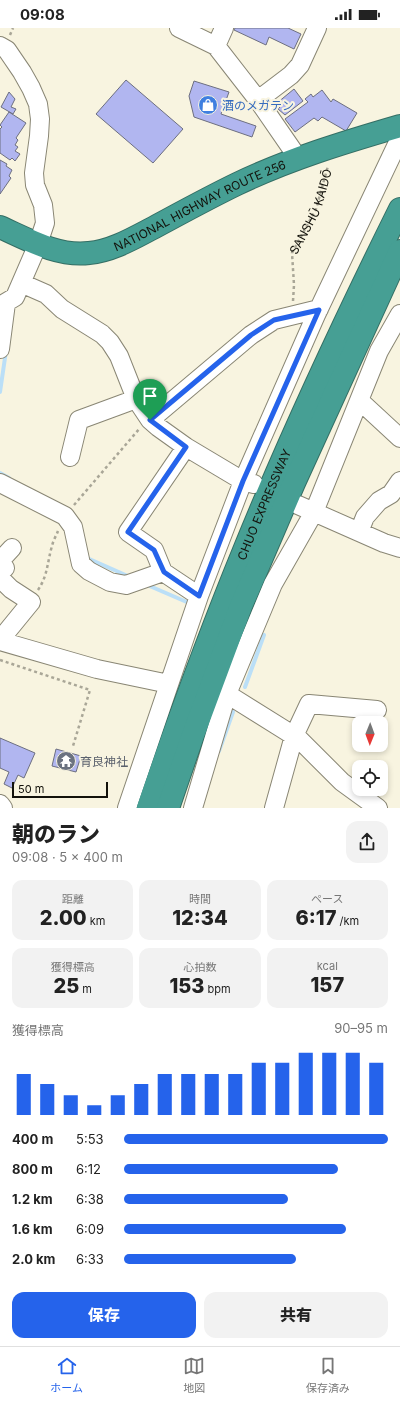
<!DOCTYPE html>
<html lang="ja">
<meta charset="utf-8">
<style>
body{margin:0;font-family:Inter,"Noto Sans JP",sans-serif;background:#f2f2f2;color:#222;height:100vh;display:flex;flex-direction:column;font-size:15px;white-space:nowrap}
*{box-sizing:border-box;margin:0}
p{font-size:13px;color:#767676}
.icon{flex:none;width:22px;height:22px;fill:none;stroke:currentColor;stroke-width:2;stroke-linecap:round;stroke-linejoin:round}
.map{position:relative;height:780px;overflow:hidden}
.drawer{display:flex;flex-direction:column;background:#fff;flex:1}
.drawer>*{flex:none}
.needle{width:26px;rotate:181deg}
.buttons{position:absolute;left:352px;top:688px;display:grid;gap:8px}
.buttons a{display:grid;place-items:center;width:36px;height:36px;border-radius:8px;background:#fff;box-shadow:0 2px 6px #0003;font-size:20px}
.scale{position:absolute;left:12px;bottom:10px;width:96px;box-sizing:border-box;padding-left:4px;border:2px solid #13120b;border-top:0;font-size:11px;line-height:14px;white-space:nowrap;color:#13120b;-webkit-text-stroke:3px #f8f4e0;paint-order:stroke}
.pin{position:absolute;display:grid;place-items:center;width:34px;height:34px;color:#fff;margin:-41px -17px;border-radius:50% 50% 50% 0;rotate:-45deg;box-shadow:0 0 4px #0007}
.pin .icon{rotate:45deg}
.round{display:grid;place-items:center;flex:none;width:42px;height:42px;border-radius:12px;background:#f2f2f2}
.overview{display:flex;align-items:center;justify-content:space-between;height:68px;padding:0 12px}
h1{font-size:22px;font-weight:800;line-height:30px}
.metrics{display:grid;grid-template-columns:repeat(3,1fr);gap:6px;height:68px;padding:4px 12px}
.metrics div{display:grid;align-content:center;border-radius:10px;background:#f2f2f2;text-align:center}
.metrics b{font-size:20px;font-weight:800}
.metrics small{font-size:11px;font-weight:400}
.metrics p{font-size:11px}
.chart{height:112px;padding:8px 12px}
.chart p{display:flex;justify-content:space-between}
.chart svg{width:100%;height:72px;margin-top:4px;stroke:#2563eb;stroke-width:6}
.cta{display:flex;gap:8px;margin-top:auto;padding:8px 12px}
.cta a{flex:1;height:46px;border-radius:12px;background:#2563eb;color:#fff;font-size:16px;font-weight:800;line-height:46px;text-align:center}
.cta a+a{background:#f2f2f2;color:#222}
ul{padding:0 12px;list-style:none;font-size:13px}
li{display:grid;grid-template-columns:64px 48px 1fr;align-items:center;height:30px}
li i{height:10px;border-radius:5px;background:#2563eb}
.status{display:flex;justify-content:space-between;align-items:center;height:28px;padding:0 20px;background:#fff;direction:ltr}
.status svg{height:11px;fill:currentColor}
.menu{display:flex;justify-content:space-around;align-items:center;height:56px;border-top:1px solid #e0e0e0;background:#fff;font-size:11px;color:#767676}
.menu a{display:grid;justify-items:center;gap:2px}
.menu .selected{color:#2563eb}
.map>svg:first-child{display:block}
</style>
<div class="status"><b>09:08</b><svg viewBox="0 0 49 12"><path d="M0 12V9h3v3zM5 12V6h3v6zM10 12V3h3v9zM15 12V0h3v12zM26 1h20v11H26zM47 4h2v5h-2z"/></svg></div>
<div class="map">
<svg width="400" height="780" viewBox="0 0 400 780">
<rect width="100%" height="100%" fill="#f8f4e0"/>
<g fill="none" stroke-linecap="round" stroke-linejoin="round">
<!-- stream -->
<path stroke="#bbdff7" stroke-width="4" d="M0,364l6,-41
M0,445l9,5
M86,528l1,2 43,19
M145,556l44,19
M245,659l19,-52
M219,723l14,-39"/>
</g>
<!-- building -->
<path fill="#b1b6f0" stroke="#6d6f80" d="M235,0h53l13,6 -7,15 -25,-12 -3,8 -32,-15z
M126,52l57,49 -30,34 -57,-49z
M194,53l35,11 -8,22 35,12 -4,11 -58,-20 -5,-21z
M294,61l9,12 -18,14 -7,-6 2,-2 -3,-4z
M322,62l9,12 2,-3 24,14 -11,18 -24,-14 -4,4 -4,-3 -19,14 -10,-13 23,-17 -3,-3 6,-5 2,3z
M9,64l6,7 -4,8 5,2 -3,5 -12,-7z
M9,84l17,11 -10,15 2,2 -3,5 3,2 -3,4 5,3 -5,7 -3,-3 -2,2 -10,-7v-24l2,-2 -2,-2z
M0,132l7,4 -1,2 6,4 -3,6 2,2 -11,16z
M0,710l35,15 -11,25 -6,-3 -6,13 -8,-4 5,-12 -9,-4z
M56,721l25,7 -5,16 -24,-6z"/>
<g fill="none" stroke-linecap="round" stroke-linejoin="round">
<!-- minor casing -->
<g stroke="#898674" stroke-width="20">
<path id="minor" d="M179,0l37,18 42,54 40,58
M0,18l7,4 15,22 9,16 7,16 2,15 -1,17 -5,37 1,12 8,20 2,18 -7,21 -23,53 -15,9
M216,18l8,-18
M258,72l33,-25 9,-10 17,-37
M21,255l25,11 16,15 40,25 8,8 9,14 17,43 14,21 8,7 28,20 57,34 11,3
M0,321l6,-46
M360,373l40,37
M150,392l101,-85 23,-15 45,-11
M70,429l9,-37 57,-21
M0,455l65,33 8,11 8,37 8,7 21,11 16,3 37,-13 36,24
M298,477l86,38 16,5
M359,504l6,-15 14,-16 12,-7 9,-13
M163,544l-9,-22 -26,-18 58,-85
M0,545l5,-5 -5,-7 12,-13
M0,550l11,11 20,13 -31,38
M0,613l97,28 72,15
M227,666l72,45 43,43 36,26
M0,776l3,4
M127,780l72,-212 44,-115 73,-166 84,-177
M193,780l34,-114 46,-110 41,-72 65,-161 21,-37
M274,780l20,-72 15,-32 68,6"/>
</g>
<!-- highway casing -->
<g stroke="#346e64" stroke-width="24">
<g id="highway">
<path id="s2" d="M0,199c27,12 58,30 89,26 22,-2 43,-14 62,-24 28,-15 57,-31 86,-45 52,-25 108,-42 163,-58"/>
<path id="s3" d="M148,780c30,-87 62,-175 97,-260 47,-115 100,-228 155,-339"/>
<path d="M168,780l25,-73 48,-129 53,-123 106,-232"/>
</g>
</g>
<!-- path -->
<g stroke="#a9a697" stroke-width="2.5" stroke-dasharray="3 3" stroke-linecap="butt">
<path d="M10,7l3,-7"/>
<path id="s1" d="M293,273l1,-16 -2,-32 24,-44 12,-43"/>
<path d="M74,477l66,-77"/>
<path d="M38,562c10,-15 9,-27 14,-44 1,-5 4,-10 6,-15"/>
<path d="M0,632l90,30 -17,56"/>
</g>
<!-- minor -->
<use href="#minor" stroke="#fff" stroke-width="18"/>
<!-- highway -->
<use href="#highway" stroke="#469f94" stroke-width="22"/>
</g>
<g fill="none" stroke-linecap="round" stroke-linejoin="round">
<!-- route casing -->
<g stroke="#fff" stroke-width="8">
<path id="route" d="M319,282l-76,171 -44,115 -35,-24 -10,-22 -26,-18 58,-85 -36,-27 101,-85 23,-15z"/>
</g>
<!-- route -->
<use href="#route" stroke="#2563eb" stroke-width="5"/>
</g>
<!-- icons -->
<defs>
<g id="shop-disc" transform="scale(1)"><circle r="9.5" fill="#3f7fe0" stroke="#f8f4e0"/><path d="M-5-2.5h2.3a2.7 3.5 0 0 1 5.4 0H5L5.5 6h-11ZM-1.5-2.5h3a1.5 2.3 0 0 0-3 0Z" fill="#fff"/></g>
<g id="temple-disc" transform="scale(1)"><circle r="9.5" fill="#6b7280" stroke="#f8f4e0"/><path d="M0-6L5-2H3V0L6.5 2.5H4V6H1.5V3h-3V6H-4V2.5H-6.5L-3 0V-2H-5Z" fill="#fff"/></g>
</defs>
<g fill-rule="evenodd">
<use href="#shop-disc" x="208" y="77"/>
<use href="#temple-disc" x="66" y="733"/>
</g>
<g text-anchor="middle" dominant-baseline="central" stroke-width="4" stroke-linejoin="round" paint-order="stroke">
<!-- shop labels -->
<g font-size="12" fill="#366cbe" stroke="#f8f4e0" text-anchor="start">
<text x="222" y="77">酒のメガテン</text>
</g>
<!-- street labels -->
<g font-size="12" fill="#13120b" stroke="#f8f4e0">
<text stroke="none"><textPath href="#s2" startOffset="215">NATIONAL HIGHWAY ROUTE 256</textPath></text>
<text stroke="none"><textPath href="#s1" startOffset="94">SANSHŪ KAIDŌ</textPath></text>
<text stroke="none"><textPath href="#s3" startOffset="325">CHUO EXPRESSWAY</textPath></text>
</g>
<!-- worship labels -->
<g font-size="12" fill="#5b616d" stroke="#f8f4e0" text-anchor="start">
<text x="80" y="733">育良神社</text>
</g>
</g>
</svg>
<div class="buttons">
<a><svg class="needle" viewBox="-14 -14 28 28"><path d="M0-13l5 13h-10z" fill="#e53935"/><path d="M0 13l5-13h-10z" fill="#767676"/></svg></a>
<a><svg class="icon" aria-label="locate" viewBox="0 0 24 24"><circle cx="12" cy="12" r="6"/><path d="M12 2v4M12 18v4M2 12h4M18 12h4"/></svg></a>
</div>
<div class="scale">50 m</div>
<div class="pin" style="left:150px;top:392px;background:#1e9e55"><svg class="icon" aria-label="arrive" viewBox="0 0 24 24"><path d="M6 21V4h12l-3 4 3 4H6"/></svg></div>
</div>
<section class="drawer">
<div class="overview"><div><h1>朝のラン</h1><p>09:08 · 5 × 400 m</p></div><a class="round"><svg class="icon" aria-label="share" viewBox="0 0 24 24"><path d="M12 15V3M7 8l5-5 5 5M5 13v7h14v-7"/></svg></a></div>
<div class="metrics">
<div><p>距離</p><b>2.00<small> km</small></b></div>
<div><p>時間</p><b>12:34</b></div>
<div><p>ペース</p><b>6:17<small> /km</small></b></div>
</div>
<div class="metrics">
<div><p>獲得標高</p><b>25<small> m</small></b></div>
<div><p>心拍数</p><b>153<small> bpm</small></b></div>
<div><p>kcal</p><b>157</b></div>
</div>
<div class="chart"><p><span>獲得標高</span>90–95 m</p>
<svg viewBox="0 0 160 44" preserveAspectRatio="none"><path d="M5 44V19M15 44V25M25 44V32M35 44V38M45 44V32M55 44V25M65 44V19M75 44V19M85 44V19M95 44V19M105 44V12M115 44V12M125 44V6M135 44V6M145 44V6M155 44V12"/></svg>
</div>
<ul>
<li><b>400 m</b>5:53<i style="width:100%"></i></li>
<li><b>800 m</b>6:12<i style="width:81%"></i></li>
<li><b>1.2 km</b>6:38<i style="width:62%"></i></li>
<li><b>1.6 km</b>6:09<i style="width:84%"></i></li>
<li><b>2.0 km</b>6:33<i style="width:65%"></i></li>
</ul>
<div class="cta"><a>保存</a><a>共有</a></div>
</section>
<nav class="menu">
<a class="selected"><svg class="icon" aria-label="home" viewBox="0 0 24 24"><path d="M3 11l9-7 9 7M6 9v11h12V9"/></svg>ホーム</a>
<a><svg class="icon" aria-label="map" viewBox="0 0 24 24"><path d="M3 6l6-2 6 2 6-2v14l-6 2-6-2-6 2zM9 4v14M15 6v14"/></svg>地図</a>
<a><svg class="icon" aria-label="saved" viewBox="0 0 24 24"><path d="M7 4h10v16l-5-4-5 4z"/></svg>保存済み</a>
</nav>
